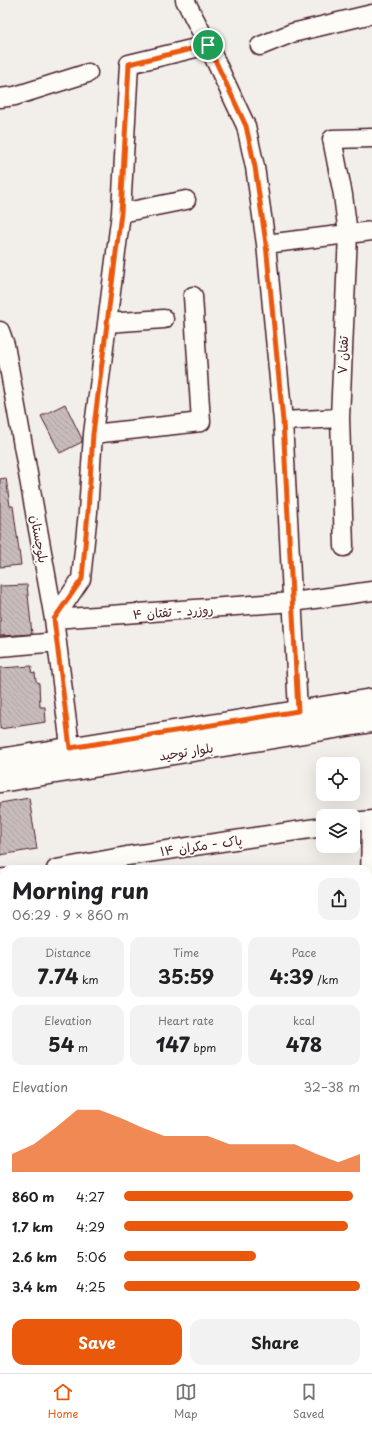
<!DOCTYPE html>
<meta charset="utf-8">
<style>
body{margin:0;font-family:"Playpen Sans","Playpen Sans Arabic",sans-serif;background:#f2f2f2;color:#202124;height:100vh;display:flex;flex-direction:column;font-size:15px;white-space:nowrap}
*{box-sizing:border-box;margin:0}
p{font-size:13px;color:#757577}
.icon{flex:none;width:22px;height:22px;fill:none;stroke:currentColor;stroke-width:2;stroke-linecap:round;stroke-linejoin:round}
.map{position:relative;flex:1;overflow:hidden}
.side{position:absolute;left:0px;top:865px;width:372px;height:508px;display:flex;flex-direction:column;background:#fff;border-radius:12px 12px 0 0;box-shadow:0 4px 16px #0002}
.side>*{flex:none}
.controls{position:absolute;left:316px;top:757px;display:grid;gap:8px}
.controls a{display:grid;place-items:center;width:44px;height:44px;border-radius:8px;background:#fff;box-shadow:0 4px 16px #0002;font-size:20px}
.pin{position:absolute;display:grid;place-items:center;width:34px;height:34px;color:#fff;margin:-17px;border:2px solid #fff;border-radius:50%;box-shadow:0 1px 4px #0007}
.round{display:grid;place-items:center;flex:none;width:42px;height:42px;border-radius:12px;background:#f2f2f2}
.headline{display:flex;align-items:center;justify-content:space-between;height:68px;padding:0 12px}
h1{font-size:22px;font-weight:700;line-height:30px}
.metrics{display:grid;grid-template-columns:repeat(3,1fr);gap:6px;height:68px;padding:4px 12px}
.metrics div{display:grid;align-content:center;border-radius:10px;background:#f2f2f2;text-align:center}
.metrics b{font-size:20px;font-weight:700}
.metrics small{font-size:11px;font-weight:400}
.metrics p{font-size:11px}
.chart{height:112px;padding:8px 12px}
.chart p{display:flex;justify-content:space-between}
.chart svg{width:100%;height:72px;margin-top:4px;fill:#ea580c;opacity:.7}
.cta{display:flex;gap:8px;margin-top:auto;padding:8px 12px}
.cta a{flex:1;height:46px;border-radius:12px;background:#ea580c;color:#fff;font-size:16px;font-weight:700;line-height:46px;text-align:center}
.cta a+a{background:#f2f2f2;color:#202124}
ul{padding:0 12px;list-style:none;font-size:13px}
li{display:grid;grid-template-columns:64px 48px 1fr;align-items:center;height:30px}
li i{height:10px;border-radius:5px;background:#ea580c}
.menu{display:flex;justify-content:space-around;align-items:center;height:56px;border-top:1px solid #e0e0e0;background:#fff;font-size:11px;color:#757577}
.menu a{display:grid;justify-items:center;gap:2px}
.menu .active{color:#ea580c}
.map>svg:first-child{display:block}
</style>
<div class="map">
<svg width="372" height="1373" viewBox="0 0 372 1373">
<defs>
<pattern id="building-back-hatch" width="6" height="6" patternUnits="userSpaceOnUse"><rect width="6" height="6" fill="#c8bbbb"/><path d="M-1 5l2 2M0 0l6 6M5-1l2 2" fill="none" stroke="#ada0a1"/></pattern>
</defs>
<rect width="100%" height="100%" fill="#f2efeb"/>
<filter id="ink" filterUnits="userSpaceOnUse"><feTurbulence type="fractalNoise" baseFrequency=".025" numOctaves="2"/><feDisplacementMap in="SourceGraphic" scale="8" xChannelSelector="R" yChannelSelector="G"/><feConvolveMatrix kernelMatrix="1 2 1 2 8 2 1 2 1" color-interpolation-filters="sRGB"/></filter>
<g filter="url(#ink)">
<!-- building -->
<path fill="url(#building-back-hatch)" stroke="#4a1f2b" d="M65,404l17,35v3l-22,11 -19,-37z
M6,478l4,28h3l8,59 -21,2v-88z
M27,585l5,49 -32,2v-50z
M32,666l-1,6 4,1 1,8 3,2 1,24h5l1,15 -46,7v-61z
M29,798l8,51 -37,6v-52z"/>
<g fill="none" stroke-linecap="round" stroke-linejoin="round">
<!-- minor casing -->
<g stroke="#4a1f2b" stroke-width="21">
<path id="minor" d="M185,0l23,45 38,81 9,41 11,77 17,177 15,290
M260,46l32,-13 80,-19
M0,98l15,-2 73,-23
M121,213l65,-13
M266,244l106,-13
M107,323l57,-4
M0,331l5,14 49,274 18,143
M340,418l4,129
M283,421l57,-3 8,-184 -5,-39 -11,-56 40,-1
M93,434l108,-12 -8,-126
M54,619l27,-40 7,-67 5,-78 28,-221 8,-149 79,-19
M54,619l239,-17 79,-11
M0,647l57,-5
M353,822l19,-2
M56,869l71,-13 196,-29
M0,879l4,-1
M368,1011l3,-191
M0,1023h4
M0,1036l2,33 2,3
M368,1127h4
M0,1163l4,-1
M368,1278h4
M0,1280h4"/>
</g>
<!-- major casing -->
<g stroke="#4a1f2b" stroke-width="25">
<path id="major" d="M0,760l372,-60
M0,781l372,-60"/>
</g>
<!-- minor -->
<use href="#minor" stroke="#fdfcf7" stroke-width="18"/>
<!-- major -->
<use href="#major" stroke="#fdfcf7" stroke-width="22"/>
</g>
</g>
<g fill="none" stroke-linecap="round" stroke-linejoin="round" filter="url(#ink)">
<!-- route casing -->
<g stroke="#fff" stroke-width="8">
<path id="route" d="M208,45l38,81 9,41 11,77 17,177 15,290 -228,37 -16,-129 28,-40 6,-67 5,-78 28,-221 8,-149z"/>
</g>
<!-- route -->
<use href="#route" stroke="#ea580c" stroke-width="5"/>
</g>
<g text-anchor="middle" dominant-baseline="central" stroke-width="3.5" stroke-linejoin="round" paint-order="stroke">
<!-- street labels -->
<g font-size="13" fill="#4a1f2b" stroke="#fdfcf7">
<text transform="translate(342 355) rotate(-88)">تفتان ۷</text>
<text transform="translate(40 539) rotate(80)">بلوچستان</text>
<text transform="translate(173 611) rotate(-4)">روزرد - تفتان ۴</text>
<text transform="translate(186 751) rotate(-9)">بلوار توحید</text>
<text transform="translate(201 845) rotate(-8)">پاک - مکران ۱۴</text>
</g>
</g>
</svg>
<div class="controls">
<a><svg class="icon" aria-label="locate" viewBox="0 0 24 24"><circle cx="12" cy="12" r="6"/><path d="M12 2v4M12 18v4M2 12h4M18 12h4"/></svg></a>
<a><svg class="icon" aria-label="layers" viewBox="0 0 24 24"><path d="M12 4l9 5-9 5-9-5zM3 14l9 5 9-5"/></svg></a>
</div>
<div class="pin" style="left:208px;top:45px;background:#1e9e55"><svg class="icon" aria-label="arrive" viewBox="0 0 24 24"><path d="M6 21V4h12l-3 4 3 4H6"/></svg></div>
<section class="side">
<div class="headline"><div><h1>Morning run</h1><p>06:29 · 9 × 860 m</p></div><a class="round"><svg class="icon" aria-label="share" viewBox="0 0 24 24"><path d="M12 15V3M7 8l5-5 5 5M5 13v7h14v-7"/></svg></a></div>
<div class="metrics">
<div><p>Distance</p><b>7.74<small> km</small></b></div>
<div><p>Time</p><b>35:59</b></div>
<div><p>Pace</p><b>4:39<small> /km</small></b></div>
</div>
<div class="metrics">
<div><p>Elevation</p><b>54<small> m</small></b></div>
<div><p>Heart rate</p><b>147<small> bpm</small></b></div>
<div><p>kcal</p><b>478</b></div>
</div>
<div class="chart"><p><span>Elevation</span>32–38 m</p>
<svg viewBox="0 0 160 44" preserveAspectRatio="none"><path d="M0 44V33L10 27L20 17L30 6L40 6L50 11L60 17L70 22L80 22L90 22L100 27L110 27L120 27L130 27L140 33L150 38L160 33V44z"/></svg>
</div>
<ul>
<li><b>860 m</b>4:27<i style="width:97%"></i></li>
<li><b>1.7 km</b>4:29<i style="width:95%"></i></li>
<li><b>2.6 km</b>5:06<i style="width:56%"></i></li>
<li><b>3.4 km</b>4:25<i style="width:100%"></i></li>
</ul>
<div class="cta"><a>Save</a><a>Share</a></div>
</section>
</div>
<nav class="menu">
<a class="active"><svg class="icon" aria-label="home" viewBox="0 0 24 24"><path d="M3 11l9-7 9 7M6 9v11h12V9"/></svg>Home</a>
<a><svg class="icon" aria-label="map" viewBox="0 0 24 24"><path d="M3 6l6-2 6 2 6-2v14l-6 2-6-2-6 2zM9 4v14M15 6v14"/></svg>Map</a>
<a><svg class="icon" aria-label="saved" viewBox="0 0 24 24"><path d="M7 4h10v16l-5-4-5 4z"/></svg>Saved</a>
</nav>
